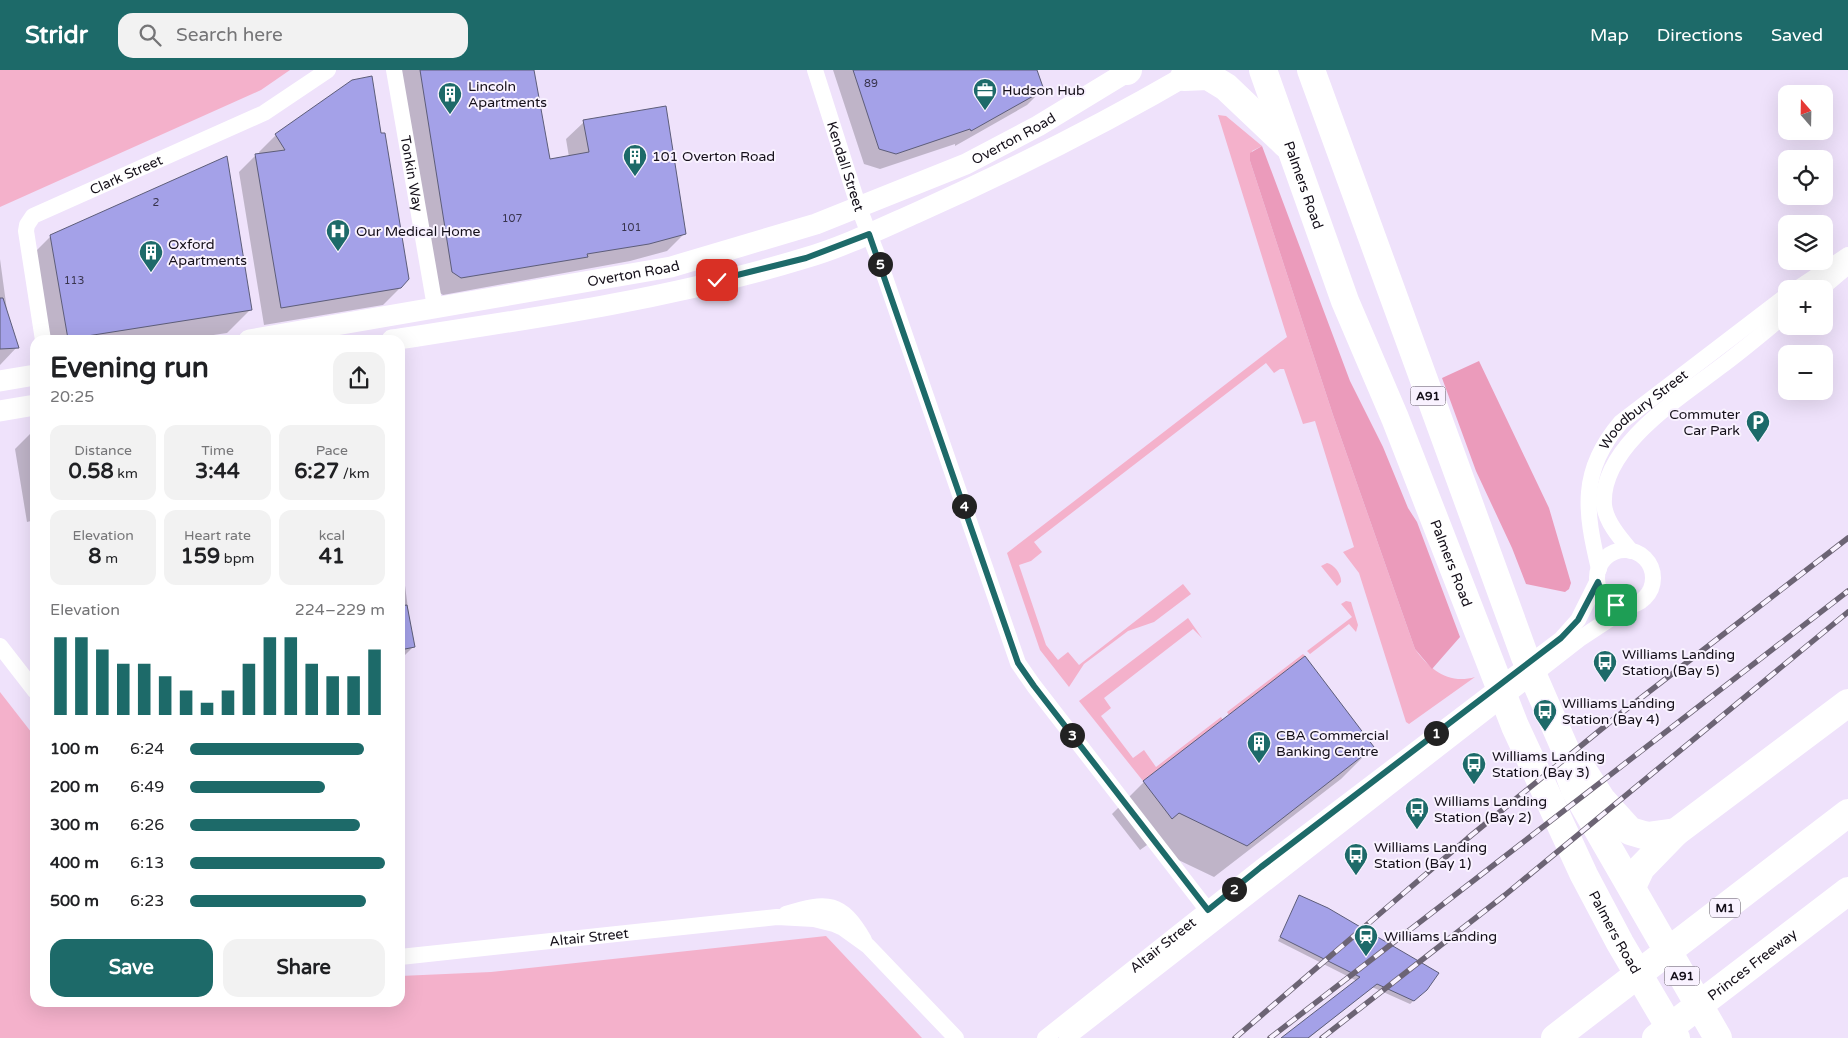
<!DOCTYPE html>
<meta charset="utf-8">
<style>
body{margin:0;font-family:"Varela Round",sans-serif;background:#f2f2f2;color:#202124;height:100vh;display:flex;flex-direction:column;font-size:19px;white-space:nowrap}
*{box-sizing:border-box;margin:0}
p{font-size:16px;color:#757577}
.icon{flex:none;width:28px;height:28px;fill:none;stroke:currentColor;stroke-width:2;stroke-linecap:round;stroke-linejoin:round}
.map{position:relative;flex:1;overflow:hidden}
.side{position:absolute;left:30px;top:265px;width:375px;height:672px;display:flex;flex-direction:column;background:#fff;border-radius:15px;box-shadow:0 5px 20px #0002}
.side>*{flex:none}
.needle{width:32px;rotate:340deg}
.tools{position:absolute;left:1778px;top:15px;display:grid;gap:10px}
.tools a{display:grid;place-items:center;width:55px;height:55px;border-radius:10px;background:#fff;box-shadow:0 5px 20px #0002;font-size:25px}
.pin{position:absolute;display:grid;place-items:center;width:42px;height:42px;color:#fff;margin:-21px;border-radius:10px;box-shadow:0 2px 8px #0006}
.km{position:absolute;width:25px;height:25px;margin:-12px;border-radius:50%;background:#222;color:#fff;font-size:14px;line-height:25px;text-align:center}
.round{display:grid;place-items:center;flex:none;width:52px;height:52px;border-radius:15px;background:#f2f2f2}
.summary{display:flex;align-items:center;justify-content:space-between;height:85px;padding:0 20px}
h1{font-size:28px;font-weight:800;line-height:38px}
.stats{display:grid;grid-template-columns:repeat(3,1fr);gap:8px;height:85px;padding:5px 20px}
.stats div{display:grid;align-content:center;border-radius:12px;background:#f2f2f2;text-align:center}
.stats b{font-size:21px;font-weight:800}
.stats small{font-size:14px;font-weight:400}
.stats p{font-size:14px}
.chart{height:140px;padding:10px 20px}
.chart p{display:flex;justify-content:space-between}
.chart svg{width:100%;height:90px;margin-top:5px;stroke:#1d6a69;stroke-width:6}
.action{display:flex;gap:10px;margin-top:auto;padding:10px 20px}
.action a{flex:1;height:58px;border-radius:15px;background:#1d6a69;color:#fff;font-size:20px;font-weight:800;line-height:58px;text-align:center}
.action a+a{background:#f2f2f2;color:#202124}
ul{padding:0 20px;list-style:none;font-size:16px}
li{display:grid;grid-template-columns:80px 60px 1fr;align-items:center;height:38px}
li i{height:12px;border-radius:6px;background:#1d6a69}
header{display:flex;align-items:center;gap:30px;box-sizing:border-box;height:70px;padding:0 25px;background:#1d6a69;color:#fff}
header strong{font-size:24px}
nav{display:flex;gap:28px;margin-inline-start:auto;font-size:18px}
.search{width:350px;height:45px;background:#f2f2f2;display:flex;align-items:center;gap:12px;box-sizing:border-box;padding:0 18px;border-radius:15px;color:#757577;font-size:19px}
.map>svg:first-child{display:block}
</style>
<header>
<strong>Stridr</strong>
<div class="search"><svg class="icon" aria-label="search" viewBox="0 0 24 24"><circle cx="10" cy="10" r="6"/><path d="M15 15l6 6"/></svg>Search here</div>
<nav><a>Map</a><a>Directions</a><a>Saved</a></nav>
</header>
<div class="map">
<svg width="1848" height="968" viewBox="0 0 1848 968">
<rect width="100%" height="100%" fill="#efe2fb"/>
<!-- green -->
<path fill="#f4b1cb" d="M0,0h290l-29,20 -261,117z
M1218,45l8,1 36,30 -10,5 -2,10 83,254 82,234c14,20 34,36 60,28l-66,47 -3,-2 -47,-149 -16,-21 11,-5 -39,-126 -12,3 -19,-55h-4l-6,4 -8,-10 -232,179 8,10 -11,9 -12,4 27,80 12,15 10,-8 11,13 104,-81 8,10 -37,28 -26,9 -44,33 -15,23 -29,-37 -33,-97 280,-216z
M1327,493c7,1 15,12 14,19l-4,4 -16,-20z
M1346,531l5,1 7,23 -2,7 -7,-8 -39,30 -3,-3 45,-34 -11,-13z
M1188,548l14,20 -9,-9 -89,69 7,10 -10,8 32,42 11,-8 12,17 65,-50 2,3 -80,61 -64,-80z
M1303,584l2,2 -76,59 -2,-3z
M0,622l35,45v265h365v-26l91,-4 335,-36 96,102h-922z"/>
<!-- forest -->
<path fill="#eb9bbb" d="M1262,76l88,235 33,66 25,61 9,14 43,115 -28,32 -17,-20 -82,-234 -83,-254v-8z
M1479,291l70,147 22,75 -2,6 -4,3 -39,-8 -14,-36 -36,-77 -34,-93z"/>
<!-- shadow -->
<path fill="#0003" d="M400,0h133l16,90 20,-3 -3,-18 18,-17 101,111 -18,18 -37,10 -187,34 -9,-6z
M833,0h203l6,20 -15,15 -72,41v-2l-75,25 -16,-5z
M352,11l48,207 -17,17 -119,20 -25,-153 17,-17h4l-1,-3 17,-17z
M51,166l199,74 -23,23 -47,7h-138l-14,-81z
M0,189l8,59 9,29 -17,18z
M35,362v88l-8,2 -12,-73 16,-16z
M400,477l13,100 -13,13z
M1305,588l68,89 -32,32 -127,98 -67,-32 -7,5 -28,-36 32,-32z
M1300,826l122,97 -12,11 -38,-17 -63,51h-27l75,-57 -79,-40z"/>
<!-- building -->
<path fill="#a4a1e8" stroke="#5d5d79" d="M420,0h114l16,89 39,-7 -6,-32 83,-14 20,128 -37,10 -62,10 1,3 -127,21 -9,-6z
M853,0h184l7,20 -73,41 -1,-2 -74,25 -17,-5z
M372,6l9,57h4l24,146 -8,9 -120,20 -26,-154 30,-4 -10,-16 77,-54z
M227,86l25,154 -184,29 -18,-104z
M0,228h3l16,50 -19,1z
M407,535l8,42 -15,3v-44z
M1305,586l69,91 -127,99 -68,-33 -7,6 -29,-38z
M1299,825l29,13 111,65 -12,17 -13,11 -37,-17 -69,54h-27l79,-61 -80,-40z"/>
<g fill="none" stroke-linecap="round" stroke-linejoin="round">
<!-- minor -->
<g stroke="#fff" stroke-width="16">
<path id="s1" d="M394,0l41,237"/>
<path id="s2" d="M815,0l44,138 19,49 140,406 16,23 182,235"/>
<path d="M1797,219l51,-34"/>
<path d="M1821,219l27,-23"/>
<path id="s3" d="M43,270l-17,-109 1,-6 6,-9 231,-103 64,-43"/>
<circle cx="1625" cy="508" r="28"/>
<path d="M1631,481c-11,-13 -25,-29 -27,-46 -4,-58 77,-108 116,-138 23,-17 44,-35 66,-53"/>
<path id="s4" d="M1599,499c-14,-58 -20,-98 22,-147l165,-126"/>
<path d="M0,576l35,45"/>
<path d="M786,844c42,-13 55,-13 78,26"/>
<path id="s5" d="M400,887l377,-40 37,2 20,5 9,4 25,18 88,92"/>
<path id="s6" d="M1045,968l216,-171 300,-228 17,-19 19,-38"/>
<path d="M1067,968l514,-400 50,-33"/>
</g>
<!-- tertiary -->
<g stroke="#fff" stroke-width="21">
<path id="s7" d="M249,270l422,-73 145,-43 150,-60 72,-38 92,-56"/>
<path d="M392,270c138,-21 279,-41 413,-82 38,-11 75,-29 111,-45 96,-43 190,-90 280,-143"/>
<path d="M0,311l35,-6"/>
<path d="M0,341l35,-6"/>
</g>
<!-- trunk -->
<g stroke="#fff" stroke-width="28">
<path id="s8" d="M1263,0l82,231 50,117 120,308 69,149 36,68 56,95"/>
<path d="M1311,0l214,587 41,94 1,17 8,22 143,248"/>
<path d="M1127,1l1,-1"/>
<path d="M1184,7l24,-1 18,11 60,57"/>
</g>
<!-- motorway -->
<g stroke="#fff" stroke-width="28">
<path d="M1566,681l18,21 18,28 28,31 17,5 29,-4"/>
<path d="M1632,817l9,-19 35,-36 172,-129"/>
<path d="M1555,968l293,-225"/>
<path id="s9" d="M1656,968l192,-147"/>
</g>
<!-- rail casing -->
<g stroke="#6c6474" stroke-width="5.5">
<path id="rail" d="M1235,968l233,-200 147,-120 233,-180
M1270,968l578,-447
M1322,968l183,-143 343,-283"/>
</g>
<!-- rail -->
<use href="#rail" stroke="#f9f2ff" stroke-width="4" stroke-dasharray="11" stroke-linecap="butt"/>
</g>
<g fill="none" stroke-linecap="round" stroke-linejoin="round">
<!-- route casing -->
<g stroke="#fff" stroke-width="10">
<path id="route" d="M717,210l89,-22 63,-24 149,429 16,23 174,224 53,-43 300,-229 17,-18 20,-38 5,14 13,9"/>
</g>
<!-- route -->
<use href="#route" stroke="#1d6a69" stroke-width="6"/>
</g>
<!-- icons -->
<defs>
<g id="office-pin" transform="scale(1.25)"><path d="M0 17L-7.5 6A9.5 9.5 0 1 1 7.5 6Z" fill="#1d6a69" stroke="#f9f2ff"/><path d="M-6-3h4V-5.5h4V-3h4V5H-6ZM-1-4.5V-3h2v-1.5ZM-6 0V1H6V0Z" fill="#fff"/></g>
<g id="building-pin" transform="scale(1.25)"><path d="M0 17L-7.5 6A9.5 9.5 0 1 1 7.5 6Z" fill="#1d6a69" stroke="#f9f2ff"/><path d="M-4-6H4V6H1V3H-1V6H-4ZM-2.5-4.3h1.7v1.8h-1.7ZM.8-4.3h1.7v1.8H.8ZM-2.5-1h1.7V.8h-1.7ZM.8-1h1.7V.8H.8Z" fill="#fff"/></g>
<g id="hospital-pin" transform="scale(1.25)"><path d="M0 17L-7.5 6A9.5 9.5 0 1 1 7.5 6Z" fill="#1d6a69" stroke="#f9f2ff"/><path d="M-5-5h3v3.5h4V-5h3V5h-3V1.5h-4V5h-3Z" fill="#fff"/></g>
<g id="parking-pin" transform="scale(1.25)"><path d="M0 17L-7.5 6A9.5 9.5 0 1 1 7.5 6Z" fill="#1d6a69" stroke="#f9f2ff"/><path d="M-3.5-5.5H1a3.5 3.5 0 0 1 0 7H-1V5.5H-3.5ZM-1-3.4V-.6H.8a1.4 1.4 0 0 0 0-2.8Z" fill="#fff"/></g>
<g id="bus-pin" transform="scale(1.25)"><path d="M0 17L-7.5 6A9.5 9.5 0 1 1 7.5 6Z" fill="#1d6a69" stroke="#f9f2ff"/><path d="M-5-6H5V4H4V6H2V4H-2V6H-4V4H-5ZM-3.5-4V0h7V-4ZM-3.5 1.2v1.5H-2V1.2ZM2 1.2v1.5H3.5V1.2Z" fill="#fff"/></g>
<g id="station-pin" transform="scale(1.25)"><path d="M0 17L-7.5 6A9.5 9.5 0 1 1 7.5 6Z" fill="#1d6a69" stroke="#f9f2ff"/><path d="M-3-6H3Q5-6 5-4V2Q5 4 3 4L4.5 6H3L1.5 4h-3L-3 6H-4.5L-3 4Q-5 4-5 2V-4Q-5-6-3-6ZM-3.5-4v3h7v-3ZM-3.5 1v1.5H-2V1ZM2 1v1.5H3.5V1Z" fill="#fff"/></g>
</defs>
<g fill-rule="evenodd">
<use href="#office-pin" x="985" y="20"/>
<use href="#building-pin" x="450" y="24"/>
<use href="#building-pin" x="635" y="86"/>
<use href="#hospital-pin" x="338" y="161"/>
<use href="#building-pin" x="151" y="182"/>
<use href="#parking-pin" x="1758" y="352"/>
<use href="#bus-pin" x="1605" y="592"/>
<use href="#bus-pin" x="1545" y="641"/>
<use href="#building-pin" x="1259" y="673"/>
<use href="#bus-pin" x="1474" y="694"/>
<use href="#bus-pin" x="1417" y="739"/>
<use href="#bus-pin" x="1356" y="785"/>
<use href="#station-pin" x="1366" y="866"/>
</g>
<g text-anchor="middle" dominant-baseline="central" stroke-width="4" stroke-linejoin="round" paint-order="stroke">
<!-- number labels -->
<g font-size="11" fill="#38344d">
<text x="871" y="13">89</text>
<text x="156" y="132">2</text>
<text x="512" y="148">107</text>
<text x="631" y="157">101</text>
<text x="74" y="210">113</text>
</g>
<!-- shield labels -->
<g fill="#f9f2ff" stroke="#59535e" stroke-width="1">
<rect x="1410.5" y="316.5" width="35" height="19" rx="4"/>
<rect x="1710" y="828.5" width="30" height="19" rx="4"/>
<rect x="1664.5" y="896.5" width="35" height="19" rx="4"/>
</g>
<g font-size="12" font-weight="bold" fill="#140f19">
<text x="1428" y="326">A91</text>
<text x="1725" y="838">M1</text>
<text x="1682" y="906">A91</text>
</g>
<!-- poi labels -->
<g font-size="14" fill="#140f19" stroke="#f9f2ff" text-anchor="start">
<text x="468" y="16">Lincoln<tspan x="468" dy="16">Apartments</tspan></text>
<text x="1002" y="20">Hudson Hub</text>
<text x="652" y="86">101 Overton Road</text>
<text x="356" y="161">Our Medical Home</text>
<text x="168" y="174">Oxford<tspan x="168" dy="16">Apartments</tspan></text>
<text x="1740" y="344" text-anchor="end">Commuter<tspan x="1740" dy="16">Car Park</tspan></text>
<text x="1622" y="584">Williams Landing<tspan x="1622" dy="16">Station (Bay 5)</tspan></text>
<text x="1562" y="633">Williams Landing<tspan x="1562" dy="16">Station (Bay 4)</tspan></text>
<text x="1276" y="665">CBA Commercial<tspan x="1276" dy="16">Banking Centre</tspan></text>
<text x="1492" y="686">Williams Landing<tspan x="1492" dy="16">Station (Bay 3)</tspan></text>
<text x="1434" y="731">Williams Landing<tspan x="1434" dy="16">Station (Bay 2)</tspan></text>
<text x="1374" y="777">Williams Landing<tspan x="1374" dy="16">Station (Bay 1)</tspan></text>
<text x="1384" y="866">Williams Landing</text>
</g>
<!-- street labels -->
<g font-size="14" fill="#140f19" stroke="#f9f2ff">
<text stroke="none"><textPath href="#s7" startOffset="795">Overton Road</textPath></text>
<text stroke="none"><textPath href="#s2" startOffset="101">Kendall Street</textPath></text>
<text stroke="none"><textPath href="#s3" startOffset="229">Clark Street</textPath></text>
<text stroke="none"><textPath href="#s1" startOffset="105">Tonkin Way</textPath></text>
<text stroke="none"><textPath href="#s8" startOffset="122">Palmers Road</textPath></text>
<text stroke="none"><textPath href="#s7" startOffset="390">Overton Road</textPath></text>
<text stroke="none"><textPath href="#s4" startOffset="181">Woodbury Street</textPath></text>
<text stroke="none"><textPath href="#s8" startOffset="528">Palmers Road</textPath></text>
<text stroke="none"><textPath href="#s8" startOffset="932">Palmers Road</textPath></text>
<text stroke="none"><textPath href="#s5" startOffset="190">Altair Street</textPath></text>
<text stroke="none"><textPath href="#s6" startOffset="150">Altair Street</textPath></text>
<text stroke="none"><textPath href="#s9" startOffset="121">Princes Freeway</textPath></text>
</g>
</g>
</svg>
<div class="tools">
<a><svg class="needle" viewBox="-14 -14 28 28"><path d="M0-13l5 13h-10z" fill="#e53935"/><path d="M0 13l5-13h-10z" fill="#757577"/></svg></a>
<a><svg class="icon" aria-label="locate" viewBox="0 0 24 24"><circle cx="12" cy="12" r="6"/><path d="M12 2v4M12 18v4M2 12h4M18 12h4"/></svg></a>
<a><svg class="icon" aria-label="layers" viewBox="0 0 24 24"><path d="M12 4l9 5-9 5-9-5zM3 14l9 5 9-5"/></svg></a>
<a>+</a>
<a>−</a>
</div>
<div class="pin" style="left:1616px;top:535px;background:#1e9e55"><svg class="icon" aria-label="arrive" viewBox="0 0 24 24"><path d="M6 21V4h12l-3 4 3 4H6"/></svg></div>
<div class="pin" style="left:717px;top:210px;background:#d93025"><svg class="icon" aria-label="check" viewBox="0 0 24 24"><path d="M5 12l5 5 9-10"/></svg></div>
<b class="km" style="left:1436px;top:663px">1</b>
<b class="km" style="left:1234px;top:819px">2</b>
<b class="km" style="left:1072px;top:665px">3</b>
<b class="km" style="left:964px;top:436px">4</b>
<b class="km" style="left:880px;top:194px">5</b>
<section class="side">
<div class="summary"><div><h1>Evening run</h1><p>20:25</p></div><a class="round"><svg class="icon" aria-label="share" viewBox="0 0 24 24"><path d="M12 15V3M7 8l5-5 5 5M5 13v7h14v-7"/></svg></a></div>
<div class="stats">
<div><p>Distance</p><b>0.58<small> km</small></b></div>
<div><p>Time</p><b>3:44</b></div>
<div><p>Pace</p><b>6:27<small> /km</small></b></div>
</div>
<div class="stats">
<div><p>Elevation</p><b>8<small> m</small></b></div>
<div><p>Heart rate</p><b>159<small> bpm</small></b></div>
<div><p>kcal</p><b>41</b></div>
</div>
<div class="chart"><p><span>Elevation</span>224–229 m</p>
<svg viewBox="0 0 160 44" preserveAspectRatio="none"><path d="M5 44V6M15 44V6M25 44V12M35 44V19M45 44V19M55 44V25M65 44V32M75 44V38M85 44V32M95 44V19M105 44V6M115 44V6M125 44V19M135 44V25M145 44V25M155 44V12"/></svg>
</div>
<ul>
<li><b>100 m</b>6:24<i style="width:89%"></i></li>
<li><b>200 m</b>6:49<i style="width:69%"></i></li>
<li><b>300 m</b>6:26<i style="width:87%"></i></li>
<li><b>400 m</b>6:13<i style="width:100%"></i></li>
<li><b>500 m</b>6:23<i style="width:90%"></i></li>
</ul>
<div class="action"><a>Save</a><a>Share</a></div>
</section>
</div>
